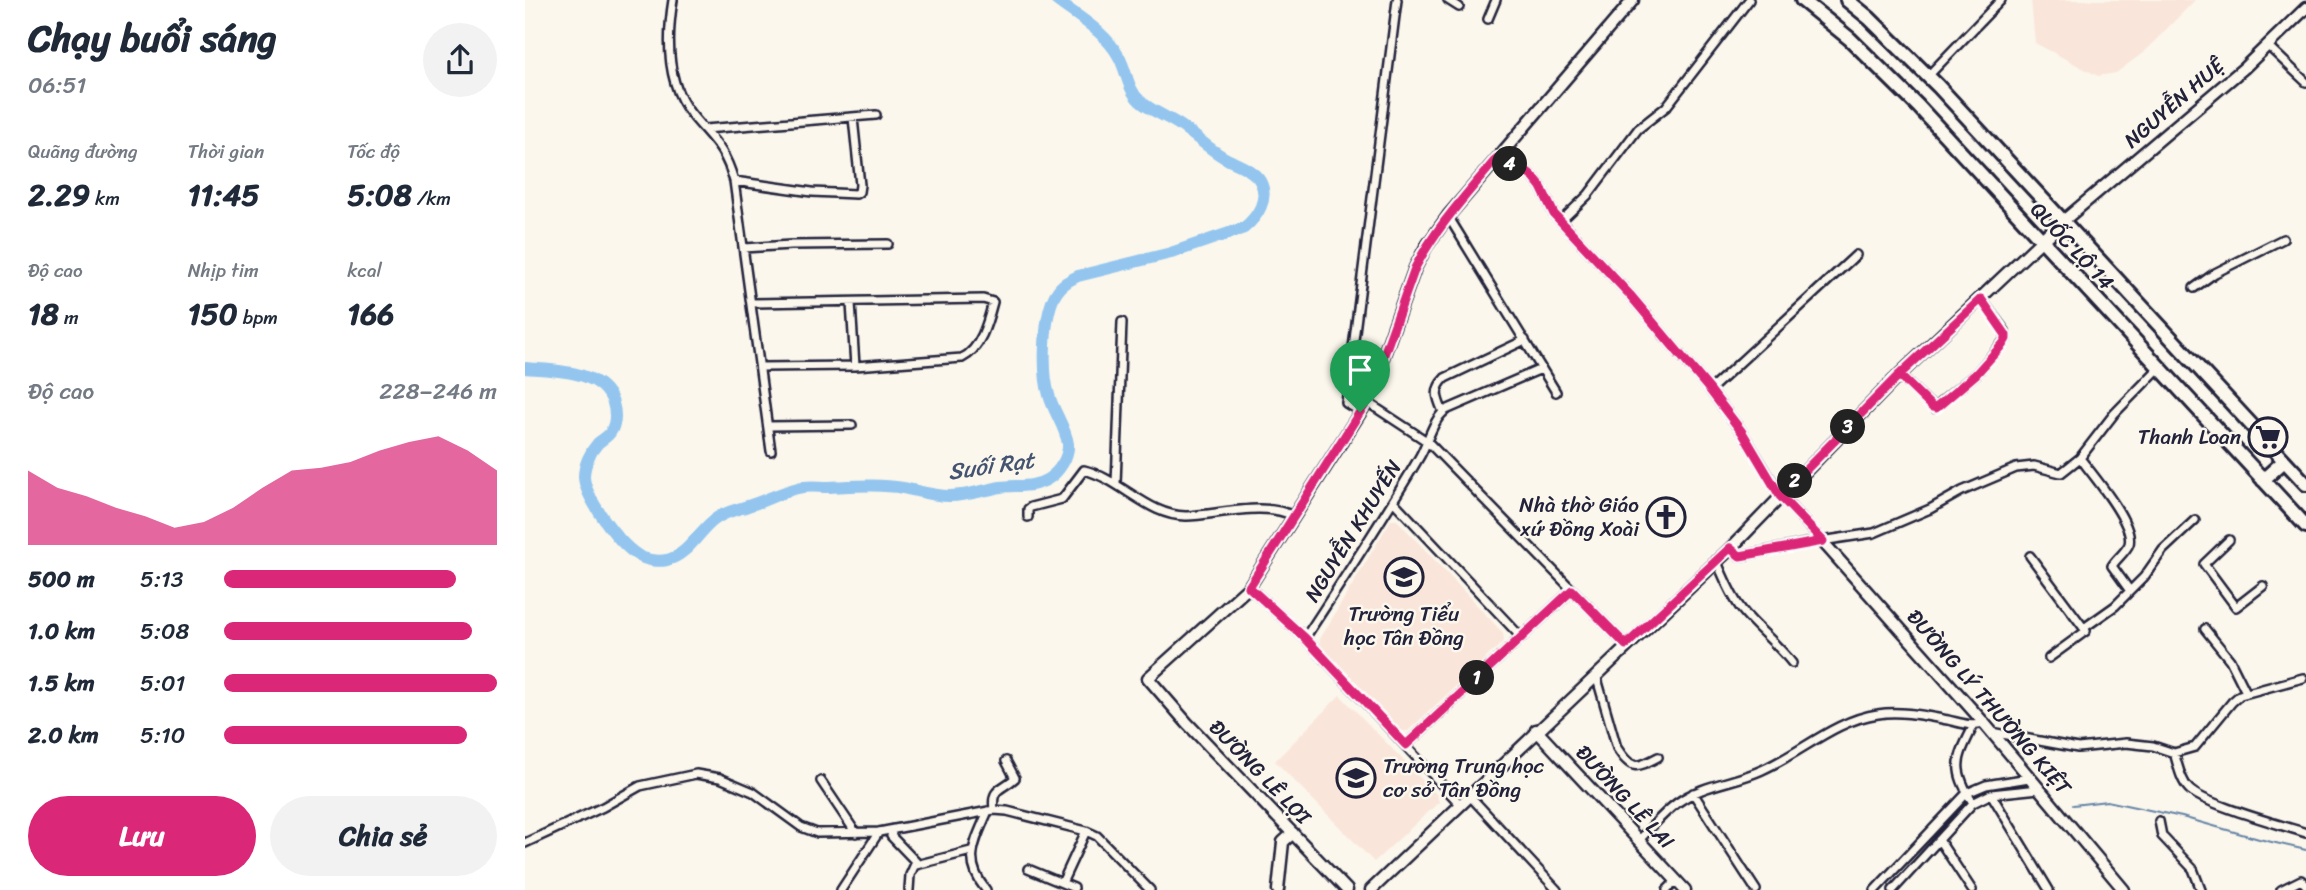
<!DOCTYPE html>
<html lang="vi">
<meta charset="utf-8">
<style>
body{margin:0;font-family:Sriracha,sans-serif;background:#f2f2f3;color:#1f2937;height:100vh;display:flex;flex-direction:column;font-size:26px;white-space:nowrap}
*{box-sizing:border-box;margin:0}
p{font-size:23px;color:#747a83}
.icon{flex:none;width:38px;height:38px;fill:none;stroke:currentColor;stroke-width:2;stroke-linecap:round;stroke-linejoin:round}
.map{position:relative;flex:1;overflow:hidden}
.panel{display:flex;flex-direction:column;background:#fff;width:525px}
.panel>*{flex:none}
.pin{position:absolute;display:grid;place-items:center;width:60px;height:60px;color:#fff;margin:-72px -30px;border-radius:50% 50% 50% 0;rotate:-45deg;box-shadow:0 0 7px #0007}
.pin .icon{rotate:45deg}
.km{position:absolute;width:35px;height:35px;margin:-18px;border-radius:50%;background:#222;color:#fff;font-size:19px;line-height:35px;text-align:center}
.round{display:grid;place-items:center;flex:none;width:74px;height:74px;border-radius:37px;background:#f2f2f3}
.headline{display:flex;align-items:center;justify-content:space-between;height:119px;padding:0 28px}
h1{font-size:38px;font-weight:800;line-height:52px}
.stats{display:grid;grid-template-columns:repeat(3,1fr);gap:10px;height:119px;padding:7px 28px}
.stats div{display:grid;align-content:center}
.stats b{font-size:30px;font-weight:800}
.stats small{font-size:19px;font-weight:400}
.stats p{font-size:19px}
.chart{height:196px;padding:14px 28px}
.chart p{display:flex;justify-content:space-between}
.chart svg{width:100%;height:126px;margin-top:7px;fill:#db2777;opacity:.7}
.cta{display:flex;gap:14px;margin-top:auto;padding:14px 28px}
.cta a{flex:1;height:80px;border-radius:42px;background:#db2777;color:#fff;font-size:28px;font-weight:800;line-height:80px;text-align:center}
.cta a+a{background:#f2f2f3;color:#1f2937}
ul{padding:0 28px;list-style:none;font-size:23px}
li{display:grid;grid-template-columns:112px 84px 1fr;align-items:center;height:52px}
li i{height:18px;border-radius:9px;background:#db2777}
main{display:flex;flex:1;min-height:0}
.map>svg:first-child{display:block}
</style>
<main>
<section class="panel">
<div class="headline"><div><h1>Chạy buổi sáng</h1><p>06:51</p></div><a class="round"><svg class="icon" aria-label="share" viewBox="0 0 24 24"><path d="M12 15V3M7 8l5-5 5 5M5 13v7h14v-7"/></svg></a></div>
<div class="stats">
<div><p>Quãng đường</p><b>2.29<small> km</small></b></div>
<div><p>Thời gian</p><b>11:45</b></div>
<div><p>Tốc độ</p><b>5:08<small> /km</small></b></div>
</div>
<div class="stats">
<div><p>Độ cao</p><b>18<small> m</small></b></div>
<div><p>Nhịp tim</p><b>150<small> bpm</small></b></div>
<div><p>kcal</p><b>166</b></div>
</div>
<div class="chart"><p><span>Độ cao</span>228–246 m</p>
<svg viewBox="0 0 160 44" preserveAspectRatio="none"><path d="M0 44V18L10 24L20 27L30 31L40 34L50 38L60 36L70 31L80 24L90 18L100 17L110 15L120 11L130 8L140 6L150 11L160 18V44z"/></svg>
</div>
<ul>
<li><b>500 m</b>5:13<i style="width:85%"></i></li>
<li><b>1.0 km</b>5:08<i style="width:91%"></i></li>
<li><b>1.5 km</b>5:01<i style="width:100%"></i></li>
<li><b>2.0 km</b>5:10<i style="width:89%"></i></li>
</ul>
<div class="cta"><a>Lưu</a><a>Chia sẻ</a></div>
</section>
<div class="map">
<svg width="1781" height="890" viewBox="0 0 1781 890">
<rect width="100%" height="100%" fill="#fbf7ec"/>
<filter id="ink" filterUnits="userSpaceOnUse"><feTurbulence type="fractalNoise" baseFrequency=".0143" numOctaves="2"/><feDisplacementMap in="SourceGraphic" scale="14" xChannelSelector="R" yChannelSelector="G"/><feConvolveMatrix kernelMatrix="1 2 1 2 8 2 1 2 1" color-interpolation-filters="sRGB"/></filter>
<g filter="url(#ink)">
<!-- built -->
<path fill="#fae5da" d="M1506,0h164l-51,52 -28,21 -18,3 -63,-33z
M866,520h6l106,113 1,8 -96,90h-7l-82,-83 1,-9z
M815,695l97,100 2,7 -65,60 -99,-101z"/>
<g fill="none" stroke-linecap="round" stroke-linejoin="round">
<!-- stream -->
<path stroke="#6684a7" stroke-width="2" d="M1548,805l34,-4 75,16 77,22 47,11"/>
<!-- river -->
<path stroke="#93c5ef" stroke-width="12" d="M0,368c29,3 77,1 88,35 3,10 3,21 -3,30 -3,4 -8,7 -12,10 -8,9 -14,22 -14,34 1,21 35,66 52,77 8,6 21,8 31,6 21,-5 31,-28 47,-40 10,-8 22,-10 34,-14 17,-5 33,-14 50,-18 9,-3 21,-1 31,-1 25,-1 50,-3 74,1 16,3 30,8 47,8 17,0 34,-6 51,-9 16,-2 33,1 47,-8 11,-7 21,-22 20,-35 -2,-16 -15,-33 -19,-49 -7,-23 -6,-83 8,-103 5,-8 13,-12 21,-16l93,-23 73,-25c13,-11 26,-29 16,-47 -7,-12 -24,-17 -35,-23 -16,-9 -29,-22 -44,-32 -13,-9 -30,-15 -41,-25 -13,-12 -13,-30 -21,-44 -13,-25 -41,-40 -63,-57"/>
<!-- minor casing -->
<g stroke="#22223b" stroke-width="12">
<path id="minor" d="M148,0c-6,37 -7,83 18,114 21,26 33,32 43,67l37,270
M923,0l11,7
M963,19l8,-19
M1743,46l38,36
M1403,76l73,-76
M180,129l171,-14
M972,158l28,13 9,7 7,9 13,27 76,81 80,95 32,42 39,64 42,46
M209,181l78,11 44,2 3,-2 1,-7 -7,-67
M923,216l108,176
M1036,221l27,-26 50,-66 28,-22 83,-107
M219,248l47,-3 97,-1
M1669,288l21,-15 68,-34
M226,303l232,-4 10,3c-5,19 -12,47 -31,56l-107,8 -94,1
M326,303l4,63
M1374,375l35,33 42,-34 30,-35 -1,-8 -24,-32
M1185,390l146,-135
M842,402l61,40 198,203
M836,412l-15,-9 51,-403
M918,412c-6,-14 -10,-22 2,-34l80,-38
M243,426l84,-1
M1555,458l34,-44 45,-46
M591,484l6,-162
M869,502l127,135
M503,517v-8l3,-2 31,-8 22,-29c37,9 65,47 103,46 29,-1 81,-15 106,0
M1704,540l-25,24 32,43 27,-21
M1205,549l10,7 68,-13 66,-10 56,-24 32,-18 54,-23 18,-2 27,7 19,-15c12,16 55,66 49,86 -3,8 -13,15 -17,22l18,25 -15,15 -31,22
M1505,556l56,75 -37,27
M1191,560c8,17 14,35 26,50 15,19 35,33 50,53
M724,587l56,51 155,166
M1605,591l14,-14 19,-27 32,-30
M1680,629l25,31 16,32
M780,638c39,-60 79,-120 115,-182 8,-14 13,-37 26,-46l95,-41
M1071,675l21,73c14,22 19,21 41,9
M1466,732l87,16 48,-5 27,3 21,7c4,11 6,27 15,36 14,15 93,36 117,44
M881,745l166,-155
M1649,753l21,-6 37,-45 8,-7 63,-17
M296,781l35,52
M1168,793l63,97
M1466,794l58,96
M944,795l88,95
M1448,803c-21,-35 -17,-42 0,-76
M469,810c-3,-23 7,-19 21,-32l-9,-17
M1634,821l3,15 31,33 8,21
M368,829l-2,7 25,26 -6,13 -1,15
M1114,840c12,-12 24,-27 38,-37 26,-19 57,-20 85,-33 39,-17 73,-50 116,-56 22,-4 48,2 70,6 13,3 22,7 36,3
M1414,840l33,50
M0,843l78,-36 37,-21 56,-12 24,4 33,14 48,35 16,6 62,-1 115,-22 13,1 79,20 11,5 53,54
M391,865l55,-14
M503,869l46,19
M537,883l24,-52
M316,890l38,-58
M461,890c-24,-30 -11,-48 2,-79
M1142,890l9,-9
M1350,890l92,-97 19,-8 43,-7
M1368,890l80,-87 18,-9 48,-5
M1756,890l20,-10 5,5"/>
</g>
<!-- tertiary casing -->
<g stroke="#22223b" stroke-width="15">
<path id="tertiary" d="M1537,222l182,-154 62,-60
M1298,542l161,181 140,167
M1011,730l149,160
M753,890l5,-48 10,-9
M822,890l-160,-167 -39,-45 101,-91 118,-185 48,-134 11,-21 22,-31 185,-216
M846,890l359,-341 169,-174 142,-134"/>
</g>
<!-- trunk casing -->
<g stroke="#22223b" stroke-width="18">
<path id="trunk" d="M1277,0l48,39 68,67 388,420
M1322,0l22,18 69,68 368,398
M1516,241l21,-19
M1738,480l21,-19"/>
</g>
<!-- minor -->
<use href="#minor" stroke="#fbf7ec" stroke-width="7"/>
<!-- tertiary -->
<use href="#tertiary" stroke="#fbf7ec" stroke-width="10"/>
<!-- trunk -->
<use href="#trunk" stroke="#fbf7ec" stroke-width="12"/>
</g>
</g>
<g fill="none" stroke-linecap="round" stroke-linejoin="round" filter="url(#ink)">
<!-- route casing -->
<g stroke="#fff" stroke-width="14">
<path id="route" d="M835,412l-111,175 56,51 101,107 166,-155 54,55 104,-97 10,8 83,-15 -43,-45 119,-121 82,-76 25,36v4l-3,5 -27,30 -40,34 -4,-1 -33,-32 -119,121 -38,-64 -32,-42 -80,-95 -76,-81 -13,-27 -7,-9 -9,-7 -28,-13c-29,35 -61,69 -82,110l-48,134 -7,10"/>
</g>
<!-- route -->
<use href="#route" stroke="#db2777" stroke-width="9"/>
</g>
<!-- icons -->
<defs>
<g id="supermarket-ring" transform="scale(2.0125)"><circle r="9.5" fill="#fbf7ec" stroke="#22223b" stroke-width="1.5"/><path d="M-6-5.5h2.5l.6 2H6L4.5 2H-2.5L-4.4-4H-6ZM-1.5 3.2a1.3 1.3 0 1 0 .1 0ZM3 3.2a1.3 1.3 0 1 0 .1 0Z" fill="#22223b"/></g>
<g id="church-ring" transform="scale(2.0125)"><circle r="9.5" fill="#fbf7ec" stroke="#22223b" stroke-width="1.5"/><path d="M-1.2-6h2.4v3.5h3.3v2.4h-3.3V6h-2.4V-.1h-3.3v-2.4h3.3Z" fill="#22223b"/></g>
<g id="school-ring" transform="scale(2.0125)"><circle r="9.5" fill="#fbf7ec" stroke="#22223b" stroke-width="1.5"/><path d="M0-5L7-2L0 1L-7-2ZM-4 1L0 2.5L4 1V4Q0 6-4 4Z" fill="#22223b"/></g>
</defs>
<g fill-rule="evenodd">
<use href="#supermarket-ring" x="1743" y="437"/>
<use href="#church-ring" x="1141" y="517"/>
<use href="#school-ring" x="879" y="577"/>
<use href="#school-ring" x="831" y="778"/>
</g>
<g text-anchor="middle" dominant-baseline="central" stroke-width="5" stroke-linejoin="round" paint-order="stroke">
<!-- street labels -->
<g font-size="21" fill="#22223b" stroke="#fbf7ec">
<text transform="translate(1649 103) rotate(-41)">NGUYỄN HUỆ</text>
<text transform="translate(1547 246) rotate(47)">QUỐC LỘ 14</text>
<text transform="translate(828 531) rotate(-58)">NGUYỄN KHUYẾN</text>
<text transform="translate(1464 702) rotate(49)">ĐƯỜNG LÝ THƯỜNG KIỆT</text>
<text transform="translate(735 772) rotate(46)">ĐƯỜNG LÊ LỢI</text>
<text transform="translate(1100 797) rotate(47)">ĐƯỜNG LÊ LAI</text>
</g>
<!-- poi labels -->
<g font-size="21" fill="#22223b" stroke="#fbf7ec" text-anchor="end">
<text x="1716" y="437">Thanh Loan</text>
<text x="1114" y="505">Nhà thờ Giáo<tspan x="1114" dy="24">xứ Đồng Xoài</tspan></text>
<text x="879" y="614" text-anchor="middle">Trường Tiểu<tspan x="879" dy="24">học Tân Đồng</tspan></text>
<text x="858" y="766" text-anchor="start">Trường Trung học<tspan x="858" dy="24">cơ sở Tân Đồng</tspan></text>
</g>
<!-- water labels -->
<g font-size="23" font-style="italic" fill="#445371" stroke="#fbf7ec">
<text transform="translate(466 466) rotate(-8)">Suối Rạt</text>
</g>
</g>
</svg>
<div class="pin" style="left:835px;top:412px;background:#1e9e55"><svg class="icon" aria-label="arrive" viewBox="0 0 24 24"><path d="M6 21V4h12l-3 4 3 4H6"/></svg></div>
<b class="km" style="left:952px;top:678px">1</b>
<b class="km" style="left:1270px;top:481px">2</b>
<b class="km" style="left:1323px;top:427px">3</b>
<b class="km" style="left:985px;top:164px">4</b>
</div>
</main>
